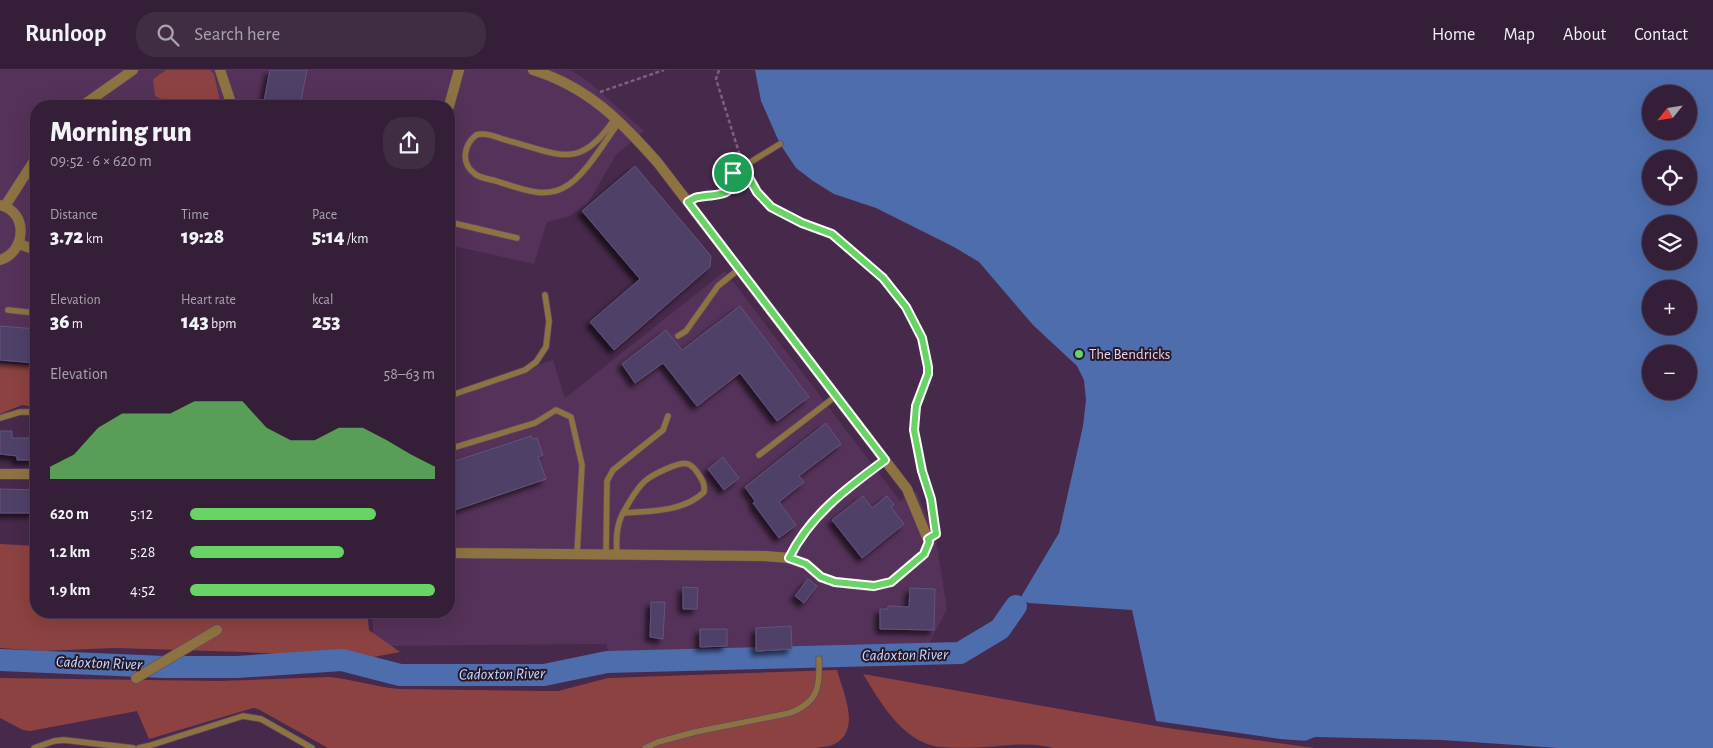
<!DOCTYPE html>
<meta charset="utf-8">
<style>
body{margin:0;font-family:"Alegreya Sans",sans-serif;background:#402c43;color:#f1f3f6;height:100vh;display:flex;flex-direction:column;font-size:19px;white-space:nowrap}
*{box-sizing:border-box;margin:0}
p{font-size:16px;color:#aaa2ae}
.icon{flex:none;width:28px;height:28px;fill:none;stroke:currentColor;stroke-width:2;stroke-linecap:round;stroke-linejoin:round}
.map{position:relative;flex:1;overflow:hidden}
.sheet{position:absolute;left:30px;top:30px;width:425px;height:518px;display:flex;flex-direction:column;background:#351f38;border-radius:20px;box-shadow:0 5px 20px #0002,0 0 0 1px #4f3d53}
.sheet>*{flex:none}
.needle{width:32px;rotate:240deg}
.controls{position:absolute;left:1642px;top:15px;display:grid;gap:10px}
.controls a{display:grid;place-items:center;width:55px;height:55px;border-radius:50%;background:#351f38;box-shadow:0 5px 20px #0002,0 0 0 1px #4f3d53;font-size:25px}
.pin{position:absolute;display:grid;place-items:center;width:42px;height:42px;color:#fff;margin:-21px;border:2px solid #fff;border-radius:50%;box-shadow:0 1px 5px #0007}
.round{display:grid;place-items:center;flex:none;width:52px;height:52px;border-radius:20px;background:#402c43}
.overview{display:flex;align-items:center;justify-content:space-between;height:85px;padding:0 20px}
h1{font-size:28px;font-weight:800;line-height:38px}
.figures{display:grid;grid-template-columns:repeat(3,1fr);gap:8px;height:85px;padding:5px 20px}
.figures div{display:grid;align-content:center}
.figures b{font-size:21px;font-weight:800}
.figures small{font-size:14px;font-weight:400}
.figures p{font-size:14px}
.chart{height:140px;padding:10px 20px}
.chart p{display:flex;justify-content:space-between}
.chart svg{width:100%;height:90px;margin-top:5px;fill:#68d465;opacity:.7}
ul{padding:0 20px;list-style:none;font-size:16px}
li{display:grid;grid-template-columns:80px 60px 1fr;align-items:center;height:38px}
li i{height:12px;border-radius:6px;background:#68d465}
header{display:flex;align-items:center;gap:30px;box-sizing:border-box;height:70px;padding:0 25px;background:#351f38;border-bottom:1px solid #4f3d53}
header strong{font-size:24px}
nav{display:flex;gap:28px;margin-inline-start:auto;font-size:18px}
.search{width:350px;height:45px;background:#402c43;display:flex;align-items:center;gap:12px;box-sizing:border-box;padding:0 18px;border-radius:20px;color:#aaa2ae;font-size:19px}
.map>svg:first-child{display:block}
</style>
<header>
<strong>Runloop</strong>
<div class="search"><svg class="icon" aria-label="search" viewBox="0 0 24 24"><circle cx="10" cy="10" r="6"/><path d="M15 15l6 6"/></svg>Search here</div>
<nav><a>Home</a><a>Map</a><a>About</a><a>Contact</a></nav>
</header>
<div class="map">
<svg width="1713" height="678" viewBox="0 0 1713 678">
<defs>
<filter id="shadow"><feDropShadow dx="-4.5" dy="4.5" stdDeviation="2.5" flood-color="#0009"/></filter>
</defs>
<rect width="100%" height="100%" fill="#47294b"/>
<!-- built -->
<path fill="#553259" d="M0,0h570l19,12 55,49 -28,24 -28,48 -18,13 -23,6 -13,42 -85,-19v-139h-413v265l-36,-4z
M725,201l175,230 16,-10 19,43 12,75 -22,43 -88,-3 -64,3 -163,2 -4,-10 -231,2 -4,-35h78v-215l104,-36 12,38z"/>
<!-- green -->
<path fill="#8c4241" d="M166,0h44l4,4 7,32h-22l-3,-4 -33,-2 -8,-4 -2,-17z
M0,293l36,3v41l-14,-2 -22,9z
M0,474l36,2v65h331l2,19 31,22 -37,7 -119,-7 -129,-4 -72,3 -43,-3z
M837,600c6,23 27,64 -7,76 -5,1 -11,1 -15,2h-487l-70,-39 -5,-1 -104,31 -12,-28 -107,20 -7,-1 -23,-12v-40l220,3 109,-4c24,2 46,10 70,12l145,2h14l50,-13z
M863,604l304,54 148,20h-262c-23,-6 -43,-3 -65,-1 -16,1 -34,1 -50,0 -37,-7 -57,-44 -75,-73z"/>
<!-- water -->
<path fill="#4d6dad" fill-rule="evenodd" d="M755,0h958v678h-305l-128,-9 -124,-18 -24,-111 -104,-7 -7,-6 38,-64 24,-107 3,-26 -2,-20 -7,-14 -44,-41 -54,-63 -25,-15 -78,-39 -42,-14 -21,-13 -17,-13 -16,-24 -19,-43zM1651,24h38v37h-38zM1651,89h38v37h-38zM1651,154h38v37h-38zM1651,219h38v37h-38zM1651,284h38v37h-38z"/>
<!-- pier -->
<path fill="#47294b" d="M1315,667l127,3 116,8h-177l-76,-7z"/>
<g fill="none" stroke-linecap="round" stroke-linejoin="round">
<!-- river -->
<path stroke="#4d6dad" stroke-width="22" d="M0,590l165,7h72l105,-7 58,15h144l63,-13 353,-9 40,-24 16,-23"/>
</g>
<!-- building -->
<path fill="#503f67" stroke="#64537d" filter="url(#shadow)" d="M270,0h37l-7,36h-37z
M635,96l76,90 -1,11 -96,83 -24,-28 50,-43 -58,-68z
M740,236l69,91 -32,24 -37,-48 -43,33 -34,-43 -28,20 -13,-19 44,-34 16,20z
M0,256l36,3v34l-36,-3z
M826,353l15,21 -42,32 5,6 -25,20 17,23 -17,13 -26,-35 2,-2 -10,-14z
M0,361h12v7h22l-1,7h3v15h-19v-4l-17,-2z
M531,366l1,3 5,-1 6,17 -5,2 8,22 -97,33v-49z
M723,387l16,21 -15,12 -16,-21z
M0,419l36,1v23h-36z
M863,426l9,12 15,-12 7,9 -3,2 13,17 -42,34 -30,-38z
M808,509l9,7 -13,17 -9,-7z
M683,517l15,1 -1,21h-14z
M910,518l25,1 -1,41 -54,-1v-20h8v-3l21,1z
M651,532h14l-2,37 -13,-2z
M791,556l1,23 -36,2v-23z
M700,559h27v17l-27,1z"/>
<g fill="none" stroke-linecap="round" stroke-linejoin="round">
<!-- service casing -->
<g stroke="#634767" stroke-width="7">
<path id="service" d="M615,48c-35,54 -56,36 -109,22 -10,-3 -20,-8 -30,-5 -12,10 -16,28 -1,39 5,4 14,5 21,7 21,6 46,18 67,7 21,-10 42,-47 56,-66
M726,107l54,-33
M449,152l68,16
M8,240l28,3
M678,266l8,-5 32,-45 21,-17
M449,326l76,-26 11,-8 10,-15 3,-26 -4,-26
M0,348l20,-6h16
M449,379l86,-26 21,-13 15,7 11,48 -5,89
M759,385l77,-59
M606,484l1,-73 6,-11 50,-40 5,-14
M617,484c-1,-14 -1,-28 6,-41 6,-11 13,-24 22,-32 7,-6 34,-20 43,-17 5,2 8,6 11,11 4,6 6,10 5,17 -20,20 -55,19 -81,21
M789,488c21,-43 58,-70 96,-98
M34,678l20,-7 10,-1 69,8
M139,678l9,-2 95,-30 18,3 51,29
M645,678l13,-6 37,-10 95,-19c28,-11 30,-25 29,-54"/>
</g>
<!-- minor casing -->
<g stroke="#634767" stroke-width="11">
<path id="minor" d="M220,0l12,36
M82,36l51,-36
M449,36l10,-36
M0,135c29,7 26,47 0,55
M5,136l31,-48
M19,174l17,6
M0,404h36
M449,483l316,3 24,2 17,6 15,13 14,5 39,4 17,-4 33,-28 5,-12 -22,-53 -249,-326c-37,-42 -70,-76 -125,-93
M136,608l81,-48"/>
</g>
<!-- path -->
<path stroke="#7b617e" stroke-width="2.5" stroke-dasharray="4 2.5" stroke-linecap="butt" d="M719,0l-3,9 25,80
M600,22l64,-22
M747,103l10,19 14,15 32,16 29,11 51,44 23,29 16,31 5,29 1,7 -12,33 -2,23 8,41 9,28 4,26
M698,127c13,-1 28,1 34,-14"/>
<!-- service -->
<use href="#service" stroke="#8d7341" stroke-width="5.5"/>
<!-- minor -->
<use href="#minor" stroke="#8d7341" stroke-width="10"/>
</g>
<g fill="none" stroke-linecap="round" stroke-linejoin="round">
<!-- route casing -->
<g stroke="#fff" stroke-width="10">
<path id="route" d="M743,97l14,25 14,15 31,16 30,11 51,44 23,29 16,31 6,29v7l-12,32 -2,24 8,41 9,28 5,35 -8,5 1,3 -5,12 -33,28 -17,4 -39,-4 -14,-5 -15,-13 -17,-6c21,-43 58,-70 96,-98l-197,-258c3,-2 7,-5 11,-5 17,-4 35,3 34,-24z"/>
</g>
<!-- route -->
<use href="#route" stroke="#68d465" stroke-width="6"/>
</g>
<!-- markers -->
<circle fill="#68d465" stroke="#261828" stroke-width="2" cx="1079" cy="284" r="5"/>
<g text-anchor="middle" dominant-baseline="central" stroke-width="4" stroke-linejoin="round" paint-order="stroke">
<!-- poi labels -->
<g font-size="15" fill="#e5d2e7" stroke="#261828" text-anchor="start">
<text x="1089" y="284">The Bendricks</text>
</g>
<!-- water labels -->
<g font-size="16" font-style="italic" fill="#c6dafe" stroke="#261828">
<text transform="translate(905 585) rotate(-1)">Cadoxton River</text>
<text transform="translate(99 593) rotate(2)">Cadoxton River</text>
<text transform="translate(502 604) rotate(-1)">Cadoxton River</text>
</g>
</g>
</svg>
<div class="controls">
<a><svg class="needle" viewBox="-14 -14 28 28"><path d="M0-13l5 13h-10z" fill="#e53935"/><path d="M0 13l5-13h-10z" fill="#aaa2ae"/></svg></a>
<a><svg class="icon" aria-label="locate" viewBox="0 0 24 24"><circle cx="12" cy="12" r="6"/><path d="M12 2v4M12 18v4M2 12h4M18 12h4"/></svg></a>
<a><svg class="icon" aria-label="layers" viewBox="0 0 24 24"><path d="M12 4l9 5-9 5-9-5zM3 14l9 5 9-5"/></svg></a>
<a>+</a>
<a>−</a>
</div>
<div class="pin" style="left:733px;top:103px;background:#1e9e55"><svg class="icon" aria-label="arrive" viewBox="0 0 24 24"><path d="M6 21V4h12l-3 4 3 4H6"/></svg></div>
<section class="sheet">
<div class="overview"><div><h1>Morning run</h1><p>09:52 · 6 × 620 m</p></div><a class="round"><svg class="icon" aria-label="share" viewBox="0 0 24 24"><path d="M12 15V3M7 8l5-5 5 5M5 13v7h14v-7"/></svg></a></div>
<div class="figures">
<div><p>Distance</p><b>3.72<small> km</small></b></div>
<div><p>Time</p><b>19:28</b></div>
<div><p>Pace</p><b>5:14<small> /km</small></b></div>
</div>
<div class="figures">
<div><p>Elevation</p><b>36<small> m</small></b></div>
<div><p>Heart rate</p><b>143<small> bpm</small></b></div>
<div><p>kcal</p><b>253</b></div>
</div>
<div class="chart"><p><span>Elevation</span>58–63 m</p>
<svg viewBox="0 0 160 44" preserveAspectRatio="none"><path d="M0 44V38L10 32L20 19L30 12L40 12L50 12L60 6L70 6L80 6L90 19L100 25L110 25L120 19L130 19L140 25L150 32L160 38V44z"/></svg>
</div>
<ul>
<li><b>620 m</b>5:12<i style="width:76%"></i></li>
<li><b>1.2 km</b>5:28<i style="width:63%"></i></li>
<li><b>1.9 km</b>4:52<i style="width:100%"></i></li>
</ul>
</section>
</div>
